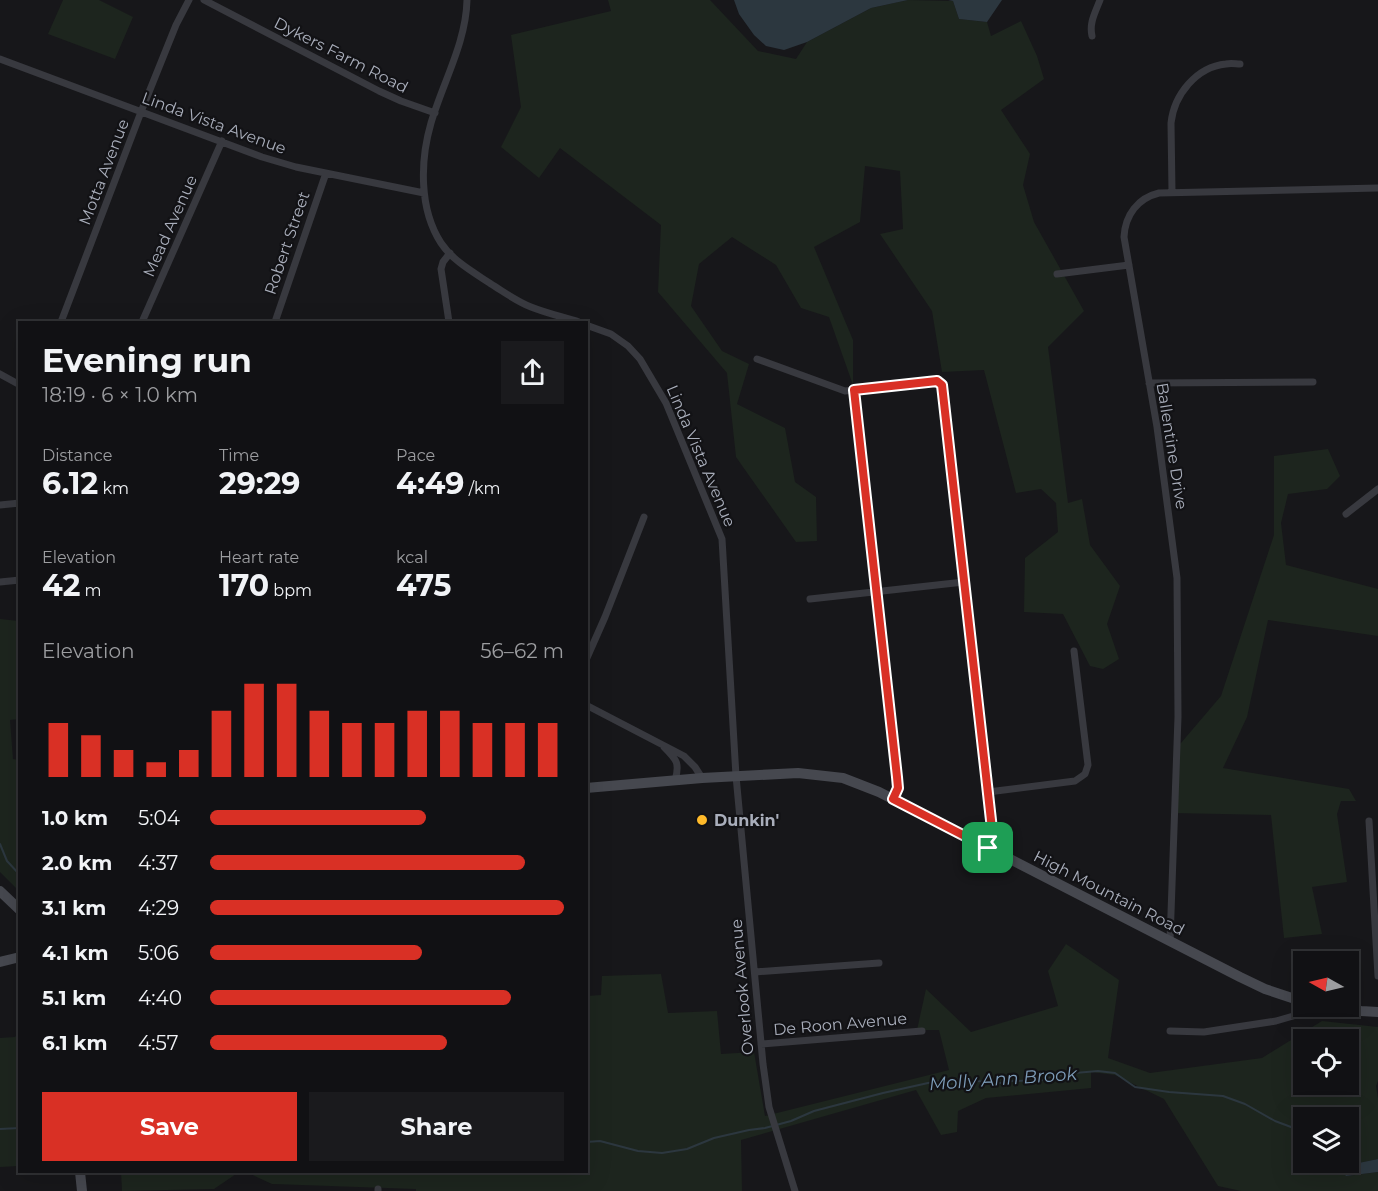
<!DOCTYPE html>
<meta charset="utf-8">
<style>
body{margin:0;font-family:Montserrat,sans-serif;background:#1a1a1d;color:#f1f3f6;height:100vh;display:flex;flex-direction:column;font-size:22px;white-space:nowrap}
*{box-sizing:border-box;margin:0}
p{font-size:20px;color:#9c9da0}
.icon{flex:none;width:33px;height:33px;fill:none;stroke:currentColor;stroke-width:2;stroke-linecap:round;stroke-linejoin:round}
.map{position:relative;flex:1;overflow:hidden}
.details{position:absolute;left:18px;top:321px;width:570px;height:852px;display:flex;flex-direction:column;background:#111114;border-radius:0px;box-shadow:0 6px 24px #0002,0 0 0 2px #303134}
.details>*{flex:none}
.needle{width:39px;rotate:278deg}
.tools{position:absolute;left:1293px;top:951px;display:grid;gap:12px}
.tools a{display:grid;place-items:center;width:66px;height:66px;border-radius:0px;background:#111114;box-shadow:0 6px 24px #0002,0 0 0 2px #303134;font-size:30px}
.pin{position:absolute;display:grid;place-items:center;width:51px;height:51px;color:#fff;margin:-26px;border-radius:12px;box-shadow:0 3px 9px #0006}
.round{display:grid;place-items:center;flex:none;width:63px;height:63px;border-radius:0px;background:#1a1a1d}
.head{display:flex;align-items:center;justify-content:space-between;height:102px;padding:0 24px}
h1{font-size:33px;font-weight:700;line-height:45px}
.metrics{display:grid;grid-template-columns:repeat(3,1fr);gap:9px;height:102px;padding:6px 24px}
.metrics div{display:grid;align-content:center}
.metrics b{font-size:30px;font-weight:700}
.metrics small{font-size:16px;font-weight:400}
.metrics p{font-size:16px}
.chart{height:168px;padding:12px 24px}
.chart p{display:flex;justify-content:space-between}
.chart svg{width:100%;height:108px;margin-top:6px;stroke:#d93025;stroke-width:6}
.action{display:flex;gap:12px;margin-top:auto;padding:12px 24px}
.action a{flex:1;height:69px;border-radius:0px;background:#d93025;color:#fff;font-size:24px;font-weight:700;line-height:69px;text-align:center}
.action a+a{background:#1a1a1d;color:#f1f3f6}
ul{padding:0 24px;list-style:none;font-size:20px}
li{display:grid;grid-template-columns:96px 72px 1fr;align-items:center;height:45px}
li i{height:15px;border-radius:8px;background:#d93025}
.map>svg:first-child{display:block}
</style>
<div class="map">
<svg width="1378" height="1191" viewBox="0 0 1378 1191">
<rect width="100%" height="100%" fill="#17171a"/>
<!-- green -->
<path fill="#1d251e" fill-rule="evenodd" d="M63,0h36l34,17 -18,42 -67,-25z
M608,0h102l48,51 38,8 11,-17 64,-34 37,-8 45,1 6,18 28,3 4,14 30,-15 16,35 7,23 -43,31 29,44 -7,31 11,37 50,89 -36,36 20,156 14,-4 8,46 30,41 -13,38 12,35 -16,10 -13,-3 -27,-52 -39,-2 1,-54 33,-26 -2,-29 -15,-14 -25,4 -32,-123 -42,2 -10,-61 -52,-77 23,-5 -3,-58 -35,-5 -5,56 -46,25 39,93v45l-24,-68 -28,-9 -25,-43 -44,-28 -33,27 -8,42 31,45 27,13 -12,40 48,24 10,54 21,15 1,44 -21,1 -60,-85 -9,-84 -69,-81 3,-67 -101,-77 -21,30 -38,-31 20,-40 -10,-72 100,-24z
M1328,449l12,27 -13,13 -39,5 -7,29 5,42 92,24v47l-110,-16 -21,97 -24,51 126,21 7,12h-15l-4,13 10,68 -35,5 10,47 -38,4 -13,-123 -99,-2 3,-63 46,-54 53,-161v-79z
M0,619l19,2v98l-9,1 3,39 6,1v131l-19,-19z
M1066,944l53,36 -11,78 42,15 112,-15 60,-37 56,6v54l-2,5 2,12v61l-38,8 7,9 31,-4v19h-137l-23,-5 -54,-87 -49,-24 -24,-3v16l-105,10 -28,13 -1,21 -16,3 -25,-45 -175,50 1,51h-326v-2l-144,-5 -26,-12h340l1,-176 14,-1 1,-19 59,-2 7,39 49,-2 4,43 33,-2 11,64 184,-46 -10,-40h-22l9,-41 45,43 87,-26 -10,-35zM1304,1040h44v44h-44zM1304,1118h44v44h-44z
M19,1033v133l-19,1v-129l15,-1z
M121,1172h118l-25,17 -92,2z"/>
<!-- water -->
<path fill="#2c373f" d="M734,0h174l-37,8 -64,34 -23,8 -18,-4 -12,-11 -15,-21z
M948,0h54l-15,22 -28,-3 -6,-18z
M1378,1159v13l-32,4 -7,-9z"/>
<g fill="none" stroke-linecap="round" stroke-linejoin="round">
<!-- stream -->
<path stroke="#2c373f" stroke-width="2" d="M0,844l7,17 13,14
M0,1129l20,-1
M586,1142l14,-1 38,10 24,2 25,-4 27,-11 35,-8 16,-2 26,-7 23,-10 69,-18 45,-10 25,-4 48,4 11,-2 33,-1 18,-6 35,-3 17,2 20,14 34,5 54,4 22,8 30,17 16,6 12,9 1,3
M1327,1162l12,5"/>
<!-- street -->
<path stroke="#38393f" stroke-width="7" d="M204,0l175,91 22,10 34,12
M467,0c-1,43 -24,82 -36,123 -11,38 -12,86 10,120 12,18 32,29 50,41 13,8 25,17 40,23 15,6 32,10 48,15
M1092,36c-3,-13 3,-23 8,-36
M0,59l262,98 34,10 128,26
M1172,192l-1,-69c3,-28 25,-56 55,-59 5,-1 10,0 14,0
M1057,274l72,-9
M61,322l80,-210 35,-87 13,-25
M142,322l80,-181
M275,322l51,-149
M449,322l-8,-53 2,-7 7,-9
M586,325l25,9 17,12 12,13 26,44 56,136 14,237 27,288 6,43 26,84
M757,359l88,32 92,-10 5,4 51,453 -5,10
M0,374l20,11
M1149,383l164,-1
M854,390l43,387 1,11 -5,11
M0,505l20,-2
M1346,514l32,-25
M0,582l20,-2
M810,599l154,-17
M586,660l19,-43 39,-100
M586,705l98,51 11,11 7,11
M664,747c13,13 16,16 11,34
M988,792l87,-11 10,-7 3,-9 -14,-114
M1369,821l9,155
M1170,941l8,-224 -1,-139 -20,-151 -33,-190c1,-22 14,-39 35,-44l219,-5
M755,972l124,-9
M1170,1031l34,1 72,-11 24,-7 4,-8
M761,1044l161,-13
M378,1189v2"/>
<!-- secondary -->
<path stroke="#46484f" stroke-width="10" d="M586,788l116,-10 96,-5 45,5 36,14 361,185 25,12 39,13
M0,891l20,19
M0,962l20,-5
M1324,1006l37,5 17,1
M80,1172l2,19"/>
</g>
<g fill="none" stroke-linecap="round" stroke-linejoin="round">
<!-- route casing -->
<g stroke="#fff" stroke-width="12">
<path id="route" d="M937,381l5,4 51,453 -5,10 -95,-49 5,-11 -1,-11 -43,-387z"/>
</g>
<!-- route -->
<use href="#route" stroke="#d93025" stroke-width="8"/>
</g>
<!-- markers -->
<circle fill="#ffba2a" stroke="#121215" stroke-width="2" cx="702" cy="820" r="6"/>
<g text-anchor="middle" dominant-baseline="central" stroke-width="4.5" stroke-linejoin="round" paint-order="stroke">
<!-- street labels -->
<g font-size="16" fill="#a9aebb" stroke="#121215">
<text transform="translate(341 55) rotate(27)">Dykers Farm Road</text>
<text transform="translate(214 123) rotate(20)">Linda Vista Avenue</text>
<text transform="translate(104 172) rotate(-69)">Motta Avenue</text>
<text transform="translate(170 226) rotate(-66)">Mead Avenue</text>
<text transform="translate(287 243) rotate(-71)">Robert Street</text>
<text transform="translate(1172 446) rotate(81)">Ballentine Drive</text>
<text transform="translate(701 456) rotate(67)">Linda Vista Avenue</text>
<text transform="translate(1109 893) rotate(27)">High Mountain Road</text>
<text transform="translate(742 987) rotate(-95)">Overlook Avenue</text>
<text transform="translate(840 1024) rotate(-5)">De Roon Avenue</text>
</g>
<!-- poi labels -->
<g font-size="16" font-weight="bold" fill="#a9aebb" stroke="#121215" text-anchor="start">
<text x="714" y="820">Dunkin'</text>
</g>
<!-- water labels -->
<g font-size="18" font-style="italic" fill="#7d9cb8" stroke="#121215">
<text transform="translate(1003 1079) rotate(-4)">Molly Ann Brook</text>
</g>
</g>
</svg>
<div class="tools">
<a><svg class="needle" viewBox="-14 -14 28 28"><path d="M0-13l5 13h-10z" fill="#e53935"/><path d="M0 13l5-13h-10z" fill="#9c9da0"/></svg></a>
<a><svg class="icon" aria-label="locate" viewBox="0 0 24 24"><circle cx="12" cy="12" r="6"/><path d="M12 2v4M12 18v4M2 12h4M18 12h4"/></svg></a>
<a><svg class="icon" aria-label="layers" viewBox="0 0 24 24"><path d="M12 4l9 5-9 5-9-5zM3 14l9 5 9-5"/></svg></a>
</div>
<div class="pin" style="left:988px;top:848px;background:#1e9e55"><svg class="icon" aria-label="arrive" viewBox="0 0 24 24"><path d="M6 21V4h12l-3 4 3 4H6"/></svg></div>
<section class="details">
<div class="head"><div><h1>Evening run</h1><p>18:19 · 6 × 1.0 km</p></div><a class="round"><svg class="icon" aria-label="share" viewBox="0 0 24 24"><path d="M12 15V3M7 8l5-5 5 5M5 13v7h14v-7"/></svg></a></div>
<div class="metrics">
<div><p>Distance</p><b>6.12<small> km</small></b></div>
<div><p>Time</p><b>29:29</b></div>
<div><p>Pace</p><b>4:49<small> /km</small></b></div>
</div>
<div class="metrics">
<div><p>Elevation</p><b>42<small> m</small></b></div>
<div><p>Heart rate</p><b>170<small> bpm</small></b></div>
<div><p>kcal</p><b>475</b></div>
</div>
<div class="chart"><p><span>Elevation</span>56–62 m</p>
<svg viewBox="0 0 160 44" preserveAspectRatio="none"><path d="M5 44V22M15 44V27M25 44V33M35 44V38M45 44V33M55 44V17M65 44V6M75 44V6M85 44V17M95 44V22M105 44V22M115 44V17M125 44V17M135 44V22M145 44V22M155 44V22"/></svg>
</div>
<ul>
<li><b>1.0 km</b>5:04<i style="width:61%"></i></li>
<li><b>2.0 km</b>4:37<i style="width:89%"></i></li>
<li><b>3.1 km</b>4:29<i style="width:100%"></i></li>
<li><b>4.1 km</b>5:06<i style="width:60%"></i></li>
<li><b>5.1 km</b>4:40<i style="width:85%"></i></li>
<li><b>6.1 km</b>4:57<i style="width:67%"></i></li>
</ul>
<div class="action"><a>Save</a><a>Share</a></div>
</section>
</div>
